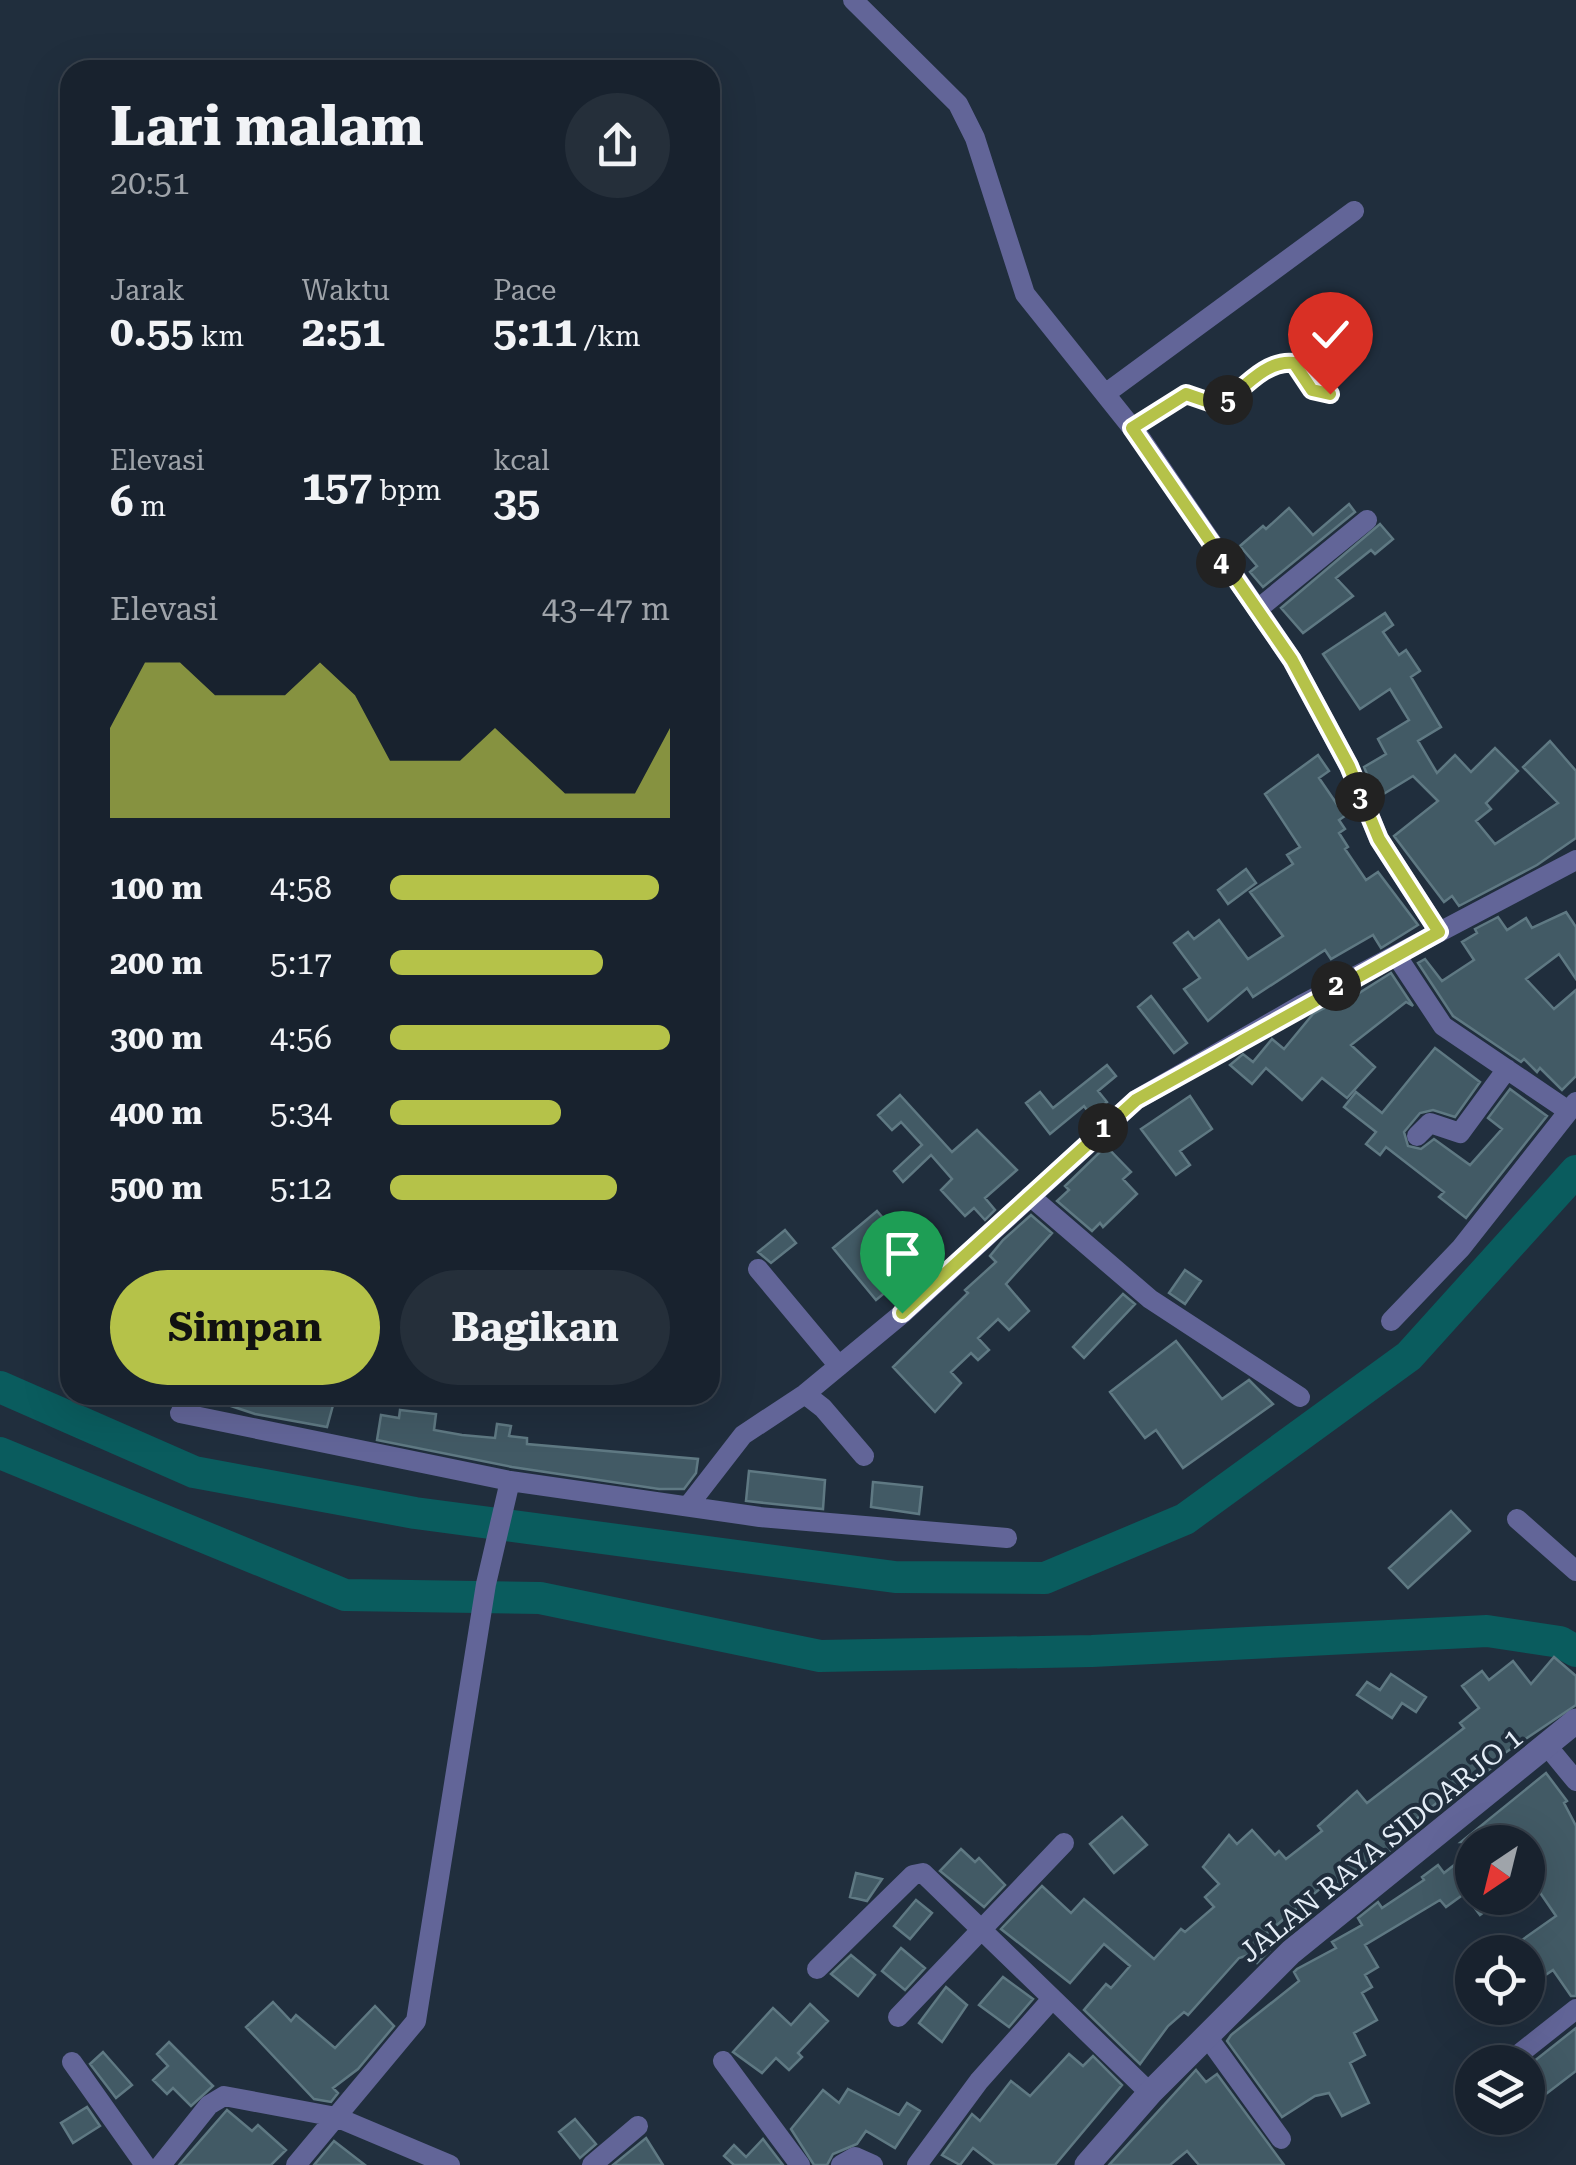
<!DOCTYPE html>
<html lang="id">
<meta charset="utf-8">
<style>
body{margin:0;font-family:"Roboto Serif",serif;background:#252f3a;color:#f1f3f6;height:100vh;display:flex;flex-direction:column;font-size:38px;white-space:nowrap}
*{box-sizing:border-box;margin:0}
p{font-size:32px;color:#9fa4aa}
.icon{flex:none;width:55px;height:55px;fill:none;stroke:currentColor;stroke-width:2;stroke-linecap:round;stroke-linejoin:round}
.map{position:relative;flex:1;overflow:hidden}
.panel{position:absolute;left:60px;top:60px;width:660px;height:1345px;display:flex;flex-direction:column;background:#18222e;border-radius:30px;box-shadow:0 10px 40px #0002,0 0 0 2px #363f4a}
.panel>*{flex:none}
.needle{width:65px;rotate:215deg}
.tools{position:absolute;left:1455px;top:1825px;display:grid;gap:20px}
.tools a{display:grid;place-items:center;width:90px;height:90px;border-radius:50%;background:#18222e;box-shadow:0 10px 40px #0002,0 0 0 2px #363f4a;font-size:50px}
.pin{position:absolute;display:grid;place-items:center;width:85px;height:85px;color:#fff;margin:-102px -42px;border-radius:50% 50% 50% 0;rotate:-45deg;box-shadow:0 0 10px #0007}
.pin .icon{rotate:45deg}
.km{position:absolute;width:50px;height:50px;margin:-25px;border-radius:50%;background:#222;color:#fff;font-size:28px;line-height:50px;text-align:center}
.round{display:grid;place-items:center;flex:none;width:105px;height:105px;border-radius:52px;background:#252f3a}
.summary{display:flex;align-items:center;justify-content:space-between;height:170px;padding:0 50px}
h1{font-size:55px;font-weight:700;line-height:75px}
.stats{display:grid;grid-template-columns:repeat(3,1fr);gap:15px;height:170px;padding:10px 50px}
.stats div{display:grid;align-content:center}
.stats b{font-size:42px;font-weight:700}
.stats small{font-size:28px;font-weight:400}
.stats p{font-size:28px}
.chart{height:280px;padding:20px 50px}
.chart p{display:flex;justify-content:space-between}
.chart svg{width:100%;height:180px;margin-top:10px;fill:#b5c249;opacity:.7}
.action{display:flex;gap:20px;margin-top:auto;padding:20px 50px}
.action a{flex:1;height:115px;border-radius:60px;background:#b5c249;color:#111;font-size:40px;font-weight:700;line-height:115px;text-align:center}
.action a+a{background:#252f3a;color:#f1f3f6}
ul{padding:0 50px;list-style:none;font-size:32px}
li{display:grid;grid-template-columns:160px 120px 1fr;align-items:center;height:75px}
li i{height:25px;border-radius:12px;background:#b5c249}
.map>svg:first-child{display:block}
</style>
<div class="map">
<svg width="1576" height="2165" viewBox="0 0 1576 2165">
<rect width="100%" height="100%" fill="#202e3d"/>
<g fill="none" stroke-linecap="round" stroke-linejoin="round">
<!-- river -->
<path stroke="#0a5c5e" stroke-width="32" d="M0,1387l194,85 221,41 480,64 150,1 140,-59 224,-163 167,-185
M0,1453l345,142 195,3 280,58 272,-5 395,-20 73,11 16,9"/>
</g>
<!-- building -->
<path fill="#425a65" stroke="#5f7983" stroke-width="2.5" d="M1349,504l6,8 -92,75 -13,-15 7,-6 -17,-20 23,-20 3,3 23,-21 24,27z
M1380,524l13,15 -18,15 -4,-4 -35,28 17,18 -50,37 -22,-25z
M1385,613l8,12 -10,7 16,23 7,-5 14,21 -9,6 30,50 -23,14 19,32 18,-18 16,17 24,-24 23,23 -32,32 5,6 -15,12 19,23 63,-41 -35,-36 27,-26 26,30v67l-39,27 -78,41 -7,-10 -8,6 -50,-66 44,-35 -25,-25 -36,22 -13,-31 22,-13 -8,-15 31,-19 -19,-31 -30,20 -37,-55z
M1318,755l11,16 -10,7 26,38 -6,4 6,9 -6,4 9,14 -3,2 21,31 12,-8 40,53 -37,23 -8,-13 -42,24 -6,-9 -72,47 -6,-9 -39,33 -24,-32 16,-11 -26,-35 14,-11 6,7 25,-19 29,39 35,-23 -33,-44 43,-28 -6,-9 13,-8 -35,-53z
M1246,869l10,14 -28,21 -10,-14z
M1566,912l10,15v52l-17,-25 -33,25 28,30 22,-19v86l-14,14 -22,-22 -3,4 -13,-13 -3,3 -68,-46 -35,-53 7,-4 17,22 32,-21 -12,-18 15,-9 -2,-4 23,-12 9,13 19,-12 6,10z
M1391,973l22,33 -7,-4 -55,43 24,22 -28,31 -25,-20 -20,22 -36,-32 -14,16 -22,-19 13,-11 10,8 19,-23 12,10 29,-35 33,-17 2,3z
M1151,996l36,47 -13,10 -36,-46z
M1435,1048l45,34 -25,35 -22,-7 -13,3 -16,19 4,14 13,3 13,-10 36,26 32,-36 -14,-11 22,-29 37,27 -81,102 -27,-21 5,-5 -58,-45 -6,8 -14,-11 10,-12 -32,-25 12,-15 26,21z
M1107,1065l9,11 -18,15 9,11 -16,14 -7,-10 -34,28 -24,-31 14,-11 13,16z
M900,1095l52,57 25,-22 40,40 -32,28 10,12 -10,10 -11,-12 -9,8 -24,-26 11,-11 -21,-24 -28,27 -9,-11 28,-26 -21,-23 -9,8 -14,-15z
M1190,1096l22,33 -32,22 10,14 -14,10 -35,-46z
M1106,1146l25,26 -8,7 14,15 -34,33 -3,-4 -8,8 -35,-30 12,-11 -4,-4z
M877,1211l13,15 14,-12 35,48 -28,20 -5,-7 -30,25 -43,-52z
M1031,1215l21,18 -46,51 23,27 -20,19 -11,-11 -20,19 11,12 -11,10 -7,-7 -20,19 10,11 -26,29 -42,-45 75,-74 -3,-3 31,-28 -6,-6 13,-16z
M785,1230l11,13 -25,20 -13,-11z
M1185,1270l16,11 -16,23 -16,-11z
M1123,1294l12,10 -51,54 -11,-11z
M1176,1341l46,58 27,-19 24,24 -90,64 -27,-38 -11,8 -35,-46z
M213,1395h111l11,3 -8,29 -72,-13 -42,-14z
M400,1410l36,4 -2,16 28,5 33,3 2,-14 14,2 -2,10 18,2v6l171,15 -2,14 -12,16h-25l-147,-22 -135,-27 4,-25 18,3z
M749,1471l76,9 -2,29 -77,-8z
M873,1482l49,5 -3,27 -48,-7z
M1451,1511l19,20 -62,57 -19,-20z
M1554,1657l22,19v29l-89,60 3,4 -44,34 -4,-4 -31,24 5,6 -85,70 -9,-12 -63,53 10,11 -12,12 -8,-8 -10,3 -51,57 -4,-3 -16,14 -28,38 -56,-54 22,-26 5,4 19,-22 -26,-22 -34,39 -69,-54 41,-43 29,27 13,-14 70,60 27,-30 4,3 29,-25 -9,-10 14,-13 -16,-17 26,-32 8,9 15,-14 23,25 4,-4 7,8 36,-28 -4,-5 39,-35 10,12 97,-75 -4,-5 19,-15 -17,-22 20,-15 7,9 24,-19 18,23z
M1391,1674l35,23 -10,15 -14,-9 -10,15 -35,-23 10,-13 13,8z
M1546,1773l21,28 -3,2 12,23v170h-5l-18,-26 -25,17v-35h-23l51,-36 -28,-41v-33h-67z
M1122,1817l25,28 -33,28 -24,-29z
M961,1849l14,13 4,-4 26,27 -21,22 -44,-36z
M1472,1851v47h31l-23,17 -16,-21 -18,13 -6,-7 -75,45 13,22 -13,8 7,12 -10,6 15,27 -23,13 11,22 -15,8 19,40 -27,13 -13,-23 -14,3 -33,21 -55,-76 4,-6 68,-54 -5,-9 3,-3 39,-21 -4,-6 30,-17 -4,-7 20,-16 4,6 42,-28 -2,-3 16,-12 6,8z
M856,1873l26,6 -15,22 -17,-4z
M916,1900l16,13 -22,26 -16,-13z
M901,1948l24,20 -20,22 -23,-19z
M851,1955l24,20 -17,21 -27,-22z
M1003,1977l30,22 -24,28 -30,-22z
M946,1987l21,18 -25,37 -23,-19z
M273,2002l18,19 5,-6 39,33 40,-42 19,20 -36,43 -25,19 5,5 -7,9 -17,-3 -68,-72z
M810,2004l18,17 -30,32 4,4 -13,13 -13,-12 -14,15 -29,-21 40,-44 18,17z
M1576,2028v43l-30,23 -18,-28z
M169,2042l44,44 -22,20 -18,-18 -6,6 -14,-14 15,-14 -11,-12z
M103,2052l29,33 -16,13 -26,-34z
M1069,2054l14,12 10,-10 29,29 -67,80h-60l-22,-17 -13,17 -18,-10 30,-41 8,7 31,-40 19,15z
M1196,2070l10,12 11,-8 67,91h-85l-12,-14 -17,14h-61z
M848,2089l51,26 8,-12 13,8 -25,37 -29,-17 -9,13 -24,10 -6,11h-13l-23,-36 32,-39 16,13z
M87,2107l13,19 -27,17 -12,-20z
M227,2110l25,21 6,-6 28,25 -15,15h-92z
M575,2119l21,25 -16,14 -21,-26z
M646,2138l17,27h-50z
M763,2139l20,26h-49l-10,-9 10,-11 12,12z
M334,2141l31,24h-51z"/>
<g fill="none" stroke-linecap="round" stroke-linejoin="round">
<!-- path -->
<path stroke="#5e6b78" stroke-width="4" stroke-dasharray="5 8" stroke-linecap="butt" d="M1149,417l37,-23 35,12c21,-16 45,-47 73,-43l18,26 31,10"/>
<!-- minor -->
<path stroke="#626598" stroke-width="20" d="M853,0l105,104 17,34 50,156 116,145 151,221 57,106 30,73 60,93
M1105,394l249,-183
M1258,609l109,-89
M1396,955l47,71 124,84
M1417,1136l13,-13 30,10 47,-64
M1030,1196l120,103 150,98
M758,1269l81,97
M1391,1321l70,-73 115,-146
M805,1394l18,14 41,48
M180,1413l330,68 250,36 247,21
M688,1506l55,-71 62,-41 98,-81 233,-213 167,-96 273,-144
M1517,1519l59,52
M1548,1747l28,34
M817,1969l96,-94 10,-2 227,220
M898,2017l166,-174
M1206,2035l75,104
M723,2061l77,104
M72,2062l73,103
M1509,2062l67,-53
M161,2165l48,-60 15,-9 112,21 114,48
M296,2165l120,-144 70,-437 24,-103
M592,2165l46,-39
M841,2165l14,-8 18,8
M917,2165l62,-84 73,-82"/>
<!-- tertiary -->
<path stroke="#626598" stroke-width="25" d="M1087,2165l63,-72 141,-141 285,-231"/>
</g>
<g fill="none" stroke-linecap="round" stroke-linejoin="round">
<!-- route casing -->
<g stroke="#fff" stroke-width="20">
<path id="route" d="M902,1313l234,-213 303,-168 -60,-93 -30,-73 -57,-106 -160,-232 54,-34 35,12c21,-16 45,-47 73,-43l18,27 18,4"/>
</g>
<!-- route -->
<use href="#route" stroke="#b5c249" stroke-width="12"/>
</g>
<g text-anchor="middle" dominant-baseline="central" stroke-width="8" stroke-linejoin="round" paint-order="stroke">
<!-- street labels -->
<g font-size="28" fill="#e3ecf6" stroke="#202e3d">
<text transform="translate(1381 1845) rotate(-39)">JALAN RAYA SIDOARJO 1</text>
</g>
</g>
</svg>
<div class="tools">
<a><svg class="needle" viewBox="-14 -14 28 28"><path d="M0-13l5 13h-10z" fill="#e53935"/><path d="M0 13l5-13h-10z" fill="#9fa4aa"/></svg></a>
<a><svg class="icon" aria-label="locate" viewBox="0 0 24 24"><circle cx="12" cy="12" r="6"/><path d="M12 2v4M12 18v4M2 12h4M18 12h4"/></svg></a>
<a><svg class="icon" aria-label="layers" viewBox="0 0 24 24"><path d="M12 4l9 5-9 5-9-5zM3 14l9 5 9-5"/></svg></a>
</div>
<div class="pin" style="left:902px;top:1313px;background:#1e9e55"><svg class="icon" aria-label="arrive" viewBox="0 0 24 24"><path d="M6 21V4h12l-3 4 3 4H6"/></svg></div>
<div class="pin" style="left:1330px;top:394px;background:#d93025"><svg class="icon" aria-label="check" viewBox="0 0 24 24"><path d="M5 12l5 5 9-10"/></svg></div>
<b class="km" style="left:1103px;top:1128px">1</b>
<b class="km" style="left:1336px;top:986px">2</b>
<b class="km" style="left:1360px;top:797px">3</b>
<b class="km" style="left:1221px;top:563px">4</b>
<b class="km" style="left:1228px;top:400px">5</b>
<section class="panel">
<div class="summary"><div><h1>Lari malam</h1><p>20:51</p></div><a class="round"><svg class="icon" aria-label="share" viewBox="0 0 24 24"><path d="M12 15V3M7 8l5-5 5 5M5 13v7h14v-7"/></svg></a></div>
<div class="stats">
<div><p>Jarak</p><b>0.55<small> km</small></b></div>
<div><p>Waktu</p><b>2:51</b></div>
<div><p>Pace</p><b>5:11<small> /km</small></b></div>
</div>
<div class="stats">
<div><p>Elevasi</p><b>6<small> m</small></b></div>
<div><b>157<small> bpm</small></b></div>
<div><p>kcal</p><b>35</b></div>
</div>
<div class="chart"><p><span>Elevasi</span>43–47 m</p>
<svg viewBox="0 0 160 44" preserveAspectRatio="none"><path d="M0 44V22L10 6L20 6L30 14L40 14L50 14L60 6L70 14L80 30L90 30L100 30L110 22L120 30L130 38L140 38L150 38L160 22V44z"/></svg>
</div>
<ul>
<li><b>100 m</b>4:58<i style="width:96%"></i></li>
<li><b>200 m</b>5:17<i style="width:76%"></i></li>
<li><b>300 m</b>4:56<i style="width:100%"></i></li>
<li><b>400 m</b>5:34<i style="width:61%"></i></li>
<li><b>500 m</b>5:12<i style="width:81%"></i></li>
</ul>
<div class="action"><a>Simpan</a><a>Bagikan</a></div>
</section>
</div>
